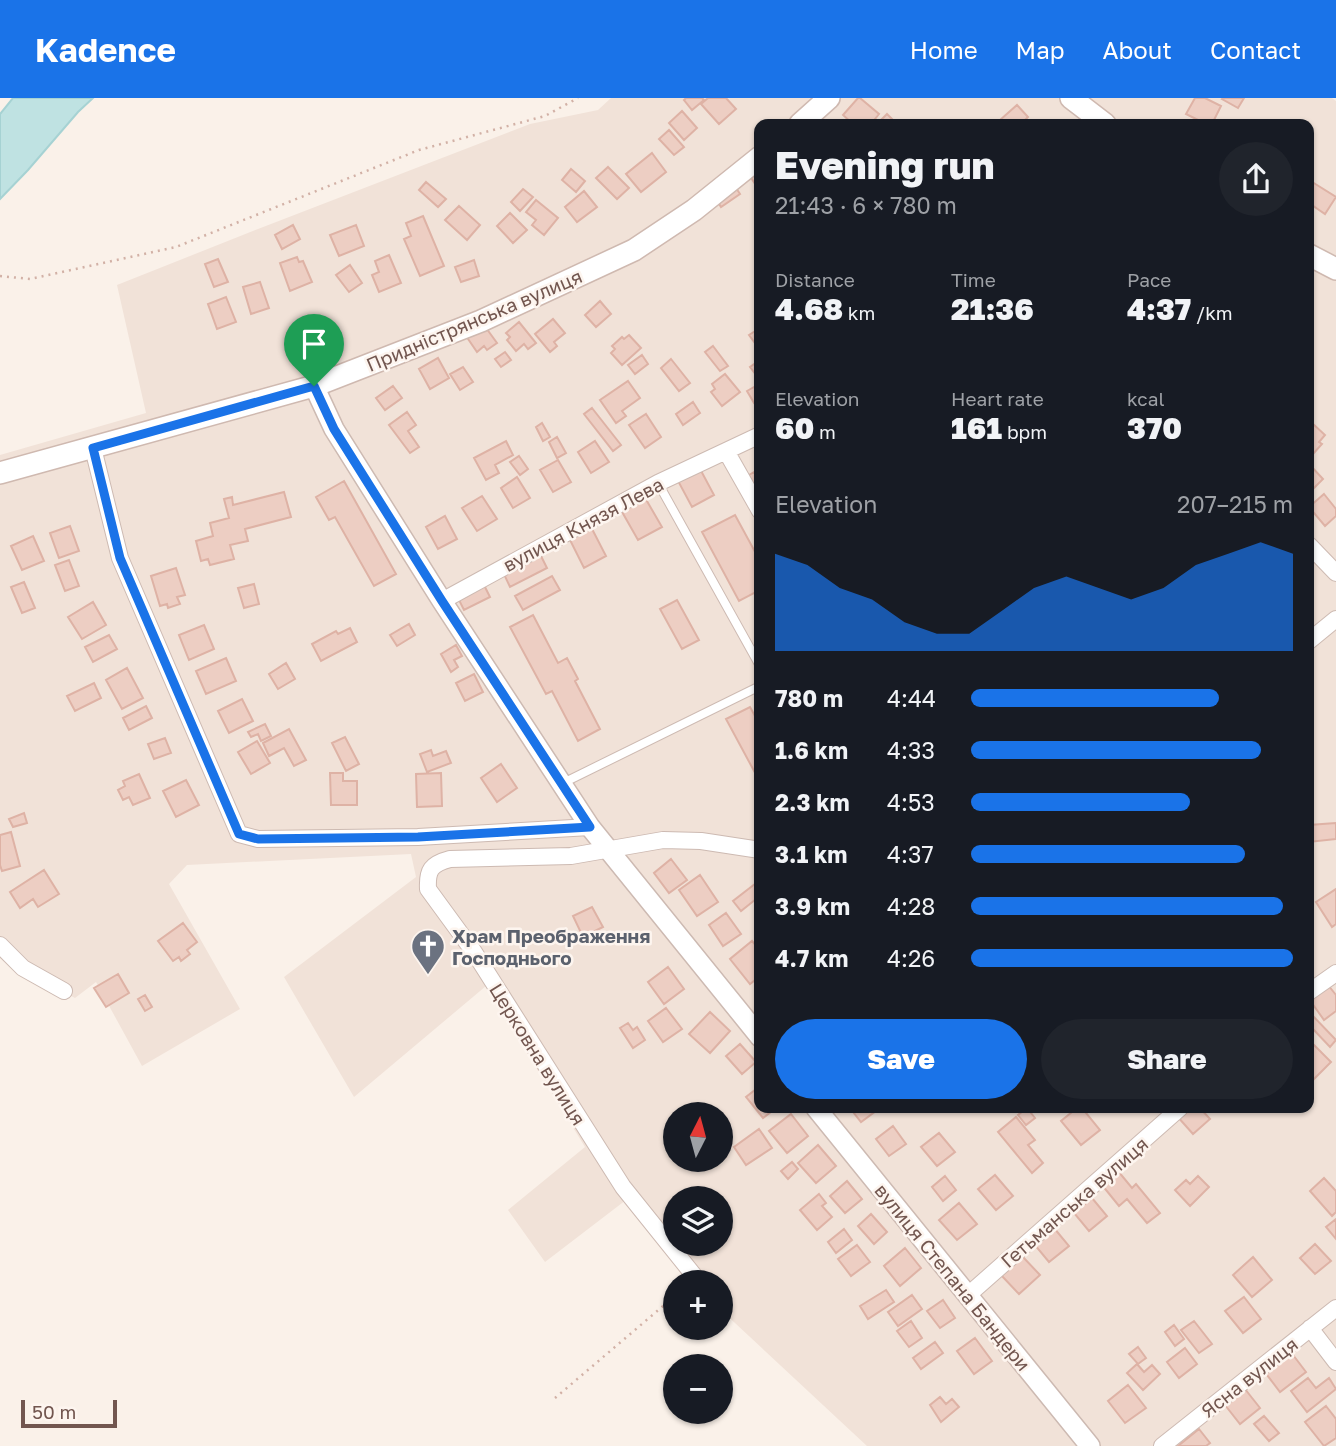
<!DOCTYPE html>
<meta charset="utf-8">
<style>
body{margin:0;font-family:"Golos Text",sans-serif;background:#20242c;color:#f1f3f6;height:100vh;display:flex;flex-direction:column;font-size:26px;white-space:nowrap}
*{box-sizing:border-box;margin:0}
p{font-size:23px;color:#9ea1a6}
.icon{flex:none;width:38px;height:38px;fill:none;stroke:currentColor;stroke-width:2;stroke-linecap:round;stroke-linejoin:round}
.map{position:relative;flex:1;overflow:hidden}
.drawer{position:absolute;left:754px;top:21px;width:560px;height:994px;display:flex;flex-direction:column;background:#171b24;border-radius:14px;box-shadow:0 2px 5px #0004}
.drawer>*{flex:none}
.needle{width:46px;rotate:6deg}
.fabs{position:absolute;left:663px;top:1004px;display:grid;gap:14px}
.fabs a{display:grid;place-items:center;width:70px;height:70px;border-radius:50%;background:#171b24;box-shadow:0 2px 5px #0004;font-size:35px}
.scale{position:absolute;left:21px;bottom:18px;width:96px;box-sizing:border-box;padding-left:7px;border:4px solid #72564f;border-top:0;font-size:19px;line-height:24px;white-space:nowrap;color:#72564f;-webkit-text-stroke:5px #fdf5ef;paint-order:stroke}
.pin{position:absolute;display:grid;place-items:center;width:60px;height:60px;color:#fff;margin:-72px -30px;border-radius:50% 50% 50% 0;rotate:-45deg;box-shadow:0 0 7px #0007}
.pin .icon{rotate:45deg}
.round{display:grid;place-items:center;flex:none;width:74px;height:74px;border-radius:37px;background:#20242c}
.overview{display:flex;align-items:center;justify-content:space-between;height:119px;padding:0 21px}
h1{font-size:38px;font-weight:800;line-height:52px}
.metrics{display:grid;grid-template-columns:repeat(3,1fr);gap:10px;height:119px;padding:7px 21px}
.metrics div{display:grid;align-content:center}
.metrics b{font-size:30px;font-weight:800}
.metrics small{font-size:19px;font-weight:400}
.metrics p{font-size:19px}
.chart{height:196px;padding:14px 21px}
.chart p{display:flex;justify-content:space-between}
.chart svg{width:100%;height:126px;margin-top:7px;fill:#1a73e8;opacity:.7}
.action{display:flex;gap:14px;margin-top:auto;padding:14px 21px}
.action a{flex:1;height:80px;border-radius:42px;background:#1a73e8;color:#fff;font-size:28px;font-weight:800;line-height:80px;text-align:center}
.action a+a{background:#20242c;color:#f1f3f6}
ul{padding:0 21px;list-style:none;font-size:23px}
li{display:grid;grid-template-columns:112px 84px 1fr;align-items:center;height:52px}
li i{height:18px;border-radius:9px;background:#1a73e8}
header{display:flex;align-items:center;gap:42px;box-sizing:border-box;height:98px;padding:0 35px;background:#1a73e8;color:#fff}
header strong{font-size:33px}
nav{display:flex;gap:38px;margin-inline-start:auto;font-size:24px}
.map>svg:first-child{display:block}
</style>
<header>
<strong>Kadence</strong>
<nav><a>Home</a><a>Map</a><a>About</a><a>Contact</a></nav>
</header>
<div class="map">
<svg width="1336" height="1348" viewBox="0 0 1336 1348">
<rect width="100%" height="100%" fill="#faf1e9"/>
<!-- residential -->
<path fill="#f1e2d8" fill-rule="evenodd" d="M611,0h721l4,3v1345h-469l-146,-136v-27h-30l-65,-83 -81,62 -37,-52 77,-63 -99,-161 -132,111 -70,-120 132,-100 -5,-23 -224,11 -18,19 71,125 -98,57 -46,-84 -21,16 -75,-40v-503l146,-42 -29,-128 141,-56 272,-105 68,-14zM760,26h549v984h-549zM676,1017h45v45h-45zM676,1101h45v45h-45z"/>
<!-- water -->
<path fill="#bfe2e2" stroke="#a6d2d3" stroke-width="2" d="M13,0h80l-15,14 -50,58 -28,29v-85z"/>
<!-- building -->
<path fill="#edcec3" stroke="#deb2a5" stroke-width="2" d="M686,0h16l2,2 -12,10 -8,-10z
M708,0h18l10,11 -17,15 -18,-20z
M858,0h2l19,16 -8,10h-18l-10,-9z
M1195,0h10l16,8 -9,18h-6l-20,-10z
M1223,0h21l-6,10 -16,-9z
M1017,7l11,12 -4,4 2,3h-22l-4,-4z
M682,13l15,17 -13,12 -15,-17z
M887,16l10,10h-20z
M669,32l15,17 -10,8 -15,-16z
M652,55l14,19 -25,20 -15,-18z
M760,63v28l-1,1 -13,-20z
M608,69l21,21 -12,11 -21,-21z
M571,71l14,12 -9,11 -14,-12z
M1309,82l27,17 -11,17 -16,-11z
M426,84l20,17 -8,8 -19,-17z
M734,87l6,9 -19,13 -6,-10z
M523,91l10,8 -13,14 -9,-9z
M584,93l13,16 -20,15 -12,-15z
M536,102l22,18 -14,17 -12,-10 4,-5 -10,-8z
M459,108l21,19 -13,15 -22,-20z
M510,115l17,17 -14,13 -16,-17z
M423,118l21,50 -24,10 -16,-37 7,-3 -5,-13z
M293,127l7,14 -18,10 -7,-14z
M356,127l8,21 -25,10 -9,-21z
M389,157l12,28 -22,9 -7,-17 7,-3 -4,-11z
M297,159l2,5 4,-1 9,21 -22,9 -10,-28z
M218,161l10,23 -14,5 -9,-23z
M474,162l5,16 -18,6 -6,-15z
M350,167l12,18 -13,9 -13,-17z
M260,184l9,26 -18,6 -8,-27z
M226,199l10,25 -19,7 -9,-25z
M600,203l11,13 -15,13 -11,-12z
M553,221l12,14 -11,9 3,4 -7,6 -15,-18z
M481,223l16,22 -10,7 -3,-4 -7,6 -13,-19z
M519,224l17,21 -8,6 -4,-5 -8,7 -9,-11 3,-3 -4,-4z
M760,230v22l-11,-15z
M629,237l12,13 -19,17 -11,-12 4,-4 -3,-3 10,-9 2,2z
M713,248l15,20 -8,5 -15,-19z
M505,254l6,8 -10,7 -6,-8z
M642,257l6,9 -13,10 -7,-9z
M438,260l11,20 -19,11 -11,-20z
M671,261l19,24 -11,8 -18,-23z
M760,262v20l-10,-13z
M463,269l10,15 -13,8 -10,-16z
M725,276l15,18 -18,14 -11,-14 4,-3 -3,-5z
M628,283l12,17 -18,13 4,5 -10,7 -16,-23z
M393,288l9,12 -17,12 -9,-12z
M754,289l6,9v4l-6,3 -7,-12z
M693,304l7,11 -17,12 -7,-11z
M592,310l29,37 -8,6 -29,-37z
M407,314l9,13 -8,6 11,16 -9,6 -21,-28z
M646,316l15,23 -16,11 -16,-23z
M542,325l8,14 -7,4 -7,-14z
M1312,325l13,12 -6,7 3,2 -9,10 -4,-4v-24z
M557,339l9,16 -9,5 -8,-16z
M506,343l7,14 -18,10 4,8 -13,7 -12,-22z
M595,343l14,21 -18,11 -13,-21z
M519,358l9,13 -8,6 -10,-13z
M558,362l13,22 -18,10 -13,-22z
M1309,366l14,15 -14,14z
M699,369l15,28 -22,12 -15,-28z
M754,374l6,10v18l-16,-22z
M517,379l13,21 -17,10 -12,-20z
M344,383l52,93 -22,12 -39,-69 -6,3 -13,-23z
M284,394l7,25 -46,12 3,12 -18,4 4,14 -24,6 -2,-6 -7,2 -5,-20 17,-5 -3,-13 19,-5 -5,-19 8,-2 1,8z
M1324,396l12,15v7l-11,10 -16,-19z
M482,398l15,23 -20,12 -15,-23z
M644,398l18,31 -24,13 -17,-30z
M735,417l25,46v8l-3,1 3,5v15l-21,11 -37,-69z
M445,418l12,23 -19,10 -12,-22z
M590,427l16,31 -22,12 -16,-32z
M70,428l9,25 -20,7 -9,-25z
M33,438l11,25 -22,9 -11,-24z
M540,456l7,14 -37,19 -7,-15z
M69,462l10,26 -14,5 -10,-26z
M176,470l9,27 -8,2 3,7 -12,4 -1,-4 -7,2 -9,-30z
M552,478l8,14 -37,20 -8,-14z
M24,484l11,26 -13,5 -11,-26z
M483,485l7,14 -26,13 -7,-14z
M254,486l5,20 -15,4 -6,-20z
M677,502l22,40 -17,9 -22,-40z
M93,504l13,23 -24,14 -14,-22z
M533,517l25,48 9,-5 11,21 -3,2 25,48 -22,12 -26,-50 -6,3 -36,-67z
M409,526l6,11 -18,11 -7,-11z
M204,527l10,24 -25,11 -10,-25z
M350,530l7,14 -36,19 -9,-17 24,-13 2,3z
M109,537l8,14 -24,13 -8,-15z
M456,547l6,11 -8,4 4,7 -7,5 -10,-18z
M226,560l10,23 -30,13 -10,-23z
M286,565l9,16 -17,10 -9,-15z
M127,570l16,30 -21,11 -16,-29z
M474,576l9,18 -18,9 -9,-18z
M94,585l7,15 -26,13 -8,-15z
M242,601l11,22 -24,12 -11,-22z
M146,608l6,12 -23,12 -6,-12z
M750,609l10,18v57l-34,-63z
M265,626l6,12 -10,5 -3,-7 -7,3 -3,-5z
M289,631l17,31 -12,6 -10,-18 -15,8 -6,-13z
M345,639l14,27 -13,7 -14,-28z
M165,640l6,15 -17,6 -6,-15z
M257,643l13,22 -19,11 -13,-22z
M431,652l2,6 13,-5 5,12 -24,9 -7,-18z
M501,666l16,24 -20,14 -16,-24z
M330,675h13v8h14v24h-26z
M441,675l1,33 -25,1 -1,-33z
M139,676l11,24 -17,7 -4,-8 -6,3 -5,-10 7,-4 -2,-5z
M186,682l13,25 -23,12 -13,-26z
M24,715l3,10 -14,4 -4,-8z
M1336,725v16l-27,3v-17z
M11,734l9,34 -18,5 -2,-6v-30z
M671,761l16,21 -18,13 -15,-20z
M44,772l15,24 -21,13 -5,-8 -13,9 -10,-16z
M700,777l18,27 -21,14 -18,-26z
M760,782v23l-4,-4 -15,12 -8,-10z
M1336,791v35l-4,3 -16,-25z
M592,809l11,20 -20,10 -10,-21z
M726,815l15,21 -18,12 -14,-21z
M183,825l14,19 -10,8 3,4 -9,7 -2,-4 -6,4 -15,-20z
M752,843l8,9v26l-10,8 -20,-25z
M668,869l16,22 -20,15 -16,-22z
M118,876l11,19 -23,14 -12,-19z
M1328,887l8,10v16l-12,9 -15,-21z
M145,897l7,12 -7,4 -7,-12z
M666,910l16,21 -19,13 -15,-21z
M710,914l20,19 -20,22 -21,-19z
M1312,917l24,25 -6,7 -17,-18 -4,4v-15z
M628,925l5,7 4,-3 8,13 -12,8 -13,-20z
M740,946l16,18 -14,12 -16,-18z
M1313,946l18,18 -18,18 -4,-4v-28z
M760,988v22h16l-13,10 -17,-21z
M850,1010h30l-19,14z
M1027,1010l8,10 -9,7 -8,-10z
M1077,1010h5l18,22 -19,15 -20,-24z
M1186,1010h14l10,11 -17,15 -16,-18z
M791,1016l17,22 -21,17 -18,-22z
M1016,1019l19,23 -7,5 15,18 -11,10 -34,-41z
M893,1028l13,18 -17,12 -13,-17z
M759,1031l13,19 -26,17 -12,-18z
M939,1035l16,19 -18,14 -16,-19z
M818,1047l18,21 -20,17 -18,-20z
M792,1064l6,7 -10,10 -7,-8z
M1118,1073l14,17 4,-4 24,29 -13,10 -20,-24 -8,7 -17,-21z
M995,1077l18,21 -17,14 -18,-21z
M945,1078l11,14 -13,11 -11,-14z
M1198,1078l11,11 -19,19 -15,-16 11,-10 4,4z
M1324,1080l12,13v21l-4,4 -22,-25z
M847,1083l15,18 -17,14 -15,-17z
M819,1096l7,9 -4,3 10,11 -15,13 -17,-20z
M1092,1100l15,18 -18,15 -15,-18z
M959,1105l18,21 -20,16 -18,-20z
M871,1116l16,18 -13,12 -16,-18z
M1336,1121v20l-10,-12z
M1054,1130l15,18 -20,16 -15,-18z
M844,1131l8,11 -16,13 -8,-11z
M1315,1146l16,17 -16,13 -15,-16z
M857,1147l13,17 -19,14 -13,-17z
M905,1150l16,20 -21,18 -16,-20z
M1022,1158l18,19 -21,19 -18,-19z
M1253,1159l19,23 -20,17 -19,-22z
M886,1192l8,12 -26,17 -8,-13z
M912,1197l10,14 -24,17 -10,-14z
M1244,1199l17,22 -18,14 -18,-22z
M943,1202l12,18 -15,10 -13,-17z
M911,1223l11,17 -13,9 -12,-16z
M1194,1223l18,23 -13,9 -18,-23z
M1174,1227l10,14 -9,7 -10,-14z
M975,1240l17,23 -18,13 -17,-23z
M935,1244l8,11 -22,16 -8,-11z
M1138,1249l8,11 -8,6 -9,-10z
M1185,1250l12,16 -18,14 -12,-16z
M1290,1253l16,21 -26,20 -16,-21z
M1137,1266l7,8 8,-7 8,9 -17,16 -16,-17z
M1308,1280l8,10 13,-10 7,11 -29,23 -16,-21z
M1128,1287l18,23 -21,15 -17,-22z
M1245,1291l15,19 -20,16 -15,-19z
M940,1299l6,7 6,-5 7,8 -18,15 -11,-17z
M1326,1308l10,13v19l-12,8 -19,-24z
M1264,1318l15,17 -10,8 -15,-17z
M1199,1331l11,14 -4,3h-28z"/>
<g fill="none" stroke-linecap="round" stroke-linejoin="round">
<!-- service casing -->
<g stroke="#cdbab2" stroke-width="10">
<path id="service" d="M658,385l102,183
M561,686l199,-98"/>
</g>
<!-- minor casing -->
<g stroke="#cdbab2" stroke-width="18">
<path id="minor" d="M93,350l27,110 119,276 19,5 160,-2 172,-10
M726,353l34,60
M1309,447l27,28
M442,503l216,-118 102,-48
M1309,543l27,-22
M0,847l23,23 41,23
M1309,894l27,-19
M696,1180l-73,-91 -149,-235 -46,-63c-1,-19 3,-25 22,-30l121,-3 92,-16 38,1 59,9
M967,1198l213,-188
M1310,1230l26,34
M1162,1348l174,-138"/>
</g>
<!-- tertiary casing -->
<g stroke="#cdbab2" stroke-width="22">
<path id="tertiary" d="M314,288l20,43 108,172 148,226 170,210
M816,1010l274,338"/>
</g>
<!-- secondary casing -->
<g stroke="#cfb9b0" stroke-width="24">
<path id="secondary" d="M1071,0l34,26
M800,26l29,-26
M1309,157l27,14
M0,375l314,-87 167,-65 153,-71 60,-40 66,-53"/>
</g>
<!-- path -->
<path stroke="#d2b1a6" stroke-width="2.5" stroke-dasharray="2 5" stroke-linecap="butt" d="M0,178l30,3 146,-32 243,-97 126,-34 33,-18
M555,1300l121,-103"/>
<!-- service -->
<use href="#service" stroke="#fff" stroke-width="8"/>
<!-- minor -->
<use href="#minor" stroke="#fff" stroke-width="16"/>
<!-- tertiary -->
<use href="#tertiary" stroke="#fff" stroke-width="19"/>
<!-- secondary -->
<use href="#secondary" stroke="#fff" stroke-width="21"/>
</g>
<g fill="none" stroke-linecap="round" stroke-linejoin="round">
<!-- route casing -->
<g stroke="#fff" stroke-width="14">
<path id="route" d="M314,288l20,43 108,172 148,226 -172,10 -160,2 -19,-5 -119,-276 -27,-110z"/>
</g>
<!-- route -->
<use href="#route" stroke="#1a73e8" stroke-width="9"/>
</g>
<!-- icons -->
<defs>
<g id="church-pin" transform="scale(1.75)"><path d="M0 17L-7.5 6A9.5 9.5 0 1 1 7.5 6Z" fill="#6b7280" stroke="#fdf5ef"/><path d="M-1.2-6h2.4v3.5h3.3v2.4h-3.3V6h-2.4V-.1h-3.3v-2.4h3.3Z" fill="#fff"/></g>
</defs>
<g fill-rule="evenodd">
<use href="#church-pin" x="428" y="848"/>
</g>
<g text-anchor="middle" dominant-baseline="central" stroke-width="5" stroke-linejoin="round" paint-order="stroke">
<!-- street labels -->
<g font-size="19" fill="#72564f" stroke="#fdf5ef">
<text transform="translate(474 222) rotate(-23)">Придністрянська вулиця</text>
<text transform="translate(583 426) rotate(-28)">вулиця Князя Лева</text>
<text transform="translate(538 956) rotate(58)">Церковна вулиця</text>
<text transform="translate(1074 1104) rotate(-41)">Гетьманська вулиця</text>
<text transform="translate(953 1179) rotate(51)">вулиця Степана Бандери</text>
<text transform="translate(1249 1279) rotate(-38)">Ясна вулиця</text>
</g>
<!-- worship labels -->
<g font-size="19" font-weight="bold" fill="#5b616d" stroke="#fdf5ef" text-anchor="start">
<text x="452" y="837">Храм Преображення<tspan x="452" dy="22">Господнього</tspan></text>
</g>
</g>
</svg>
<div class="fabs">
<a><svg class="needle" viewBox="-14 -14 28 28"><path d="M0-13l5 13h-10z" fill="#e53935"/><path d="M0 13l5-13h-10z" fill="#9ea1a6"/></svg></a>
<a><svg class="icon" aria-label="layers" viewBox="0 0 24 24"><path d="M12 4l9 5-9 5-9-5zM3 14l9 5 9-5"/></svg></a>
<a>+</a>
<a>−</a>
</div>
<div class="scale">50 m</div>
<div class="pin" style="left:314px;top:288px;background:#1e9e55"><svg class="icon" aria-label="arrive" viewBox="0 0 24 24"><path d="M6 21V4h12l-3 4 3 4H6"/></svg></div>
<section class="drawer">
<div class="overview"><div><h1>Evening run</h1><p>21:43 · 6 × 780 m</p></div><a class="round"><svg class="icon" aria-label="share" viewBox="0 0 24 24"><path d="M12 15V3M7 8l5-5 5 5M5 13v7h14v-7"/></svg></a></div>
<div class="metrics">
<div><p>Distance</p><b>4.68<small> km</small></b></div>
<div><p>Time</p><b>21:36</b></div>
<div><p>Pace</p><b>4:37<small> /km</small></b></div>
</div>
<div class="metrics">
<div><p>Elevation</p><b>60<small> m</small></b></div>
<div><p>Heart rate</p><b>161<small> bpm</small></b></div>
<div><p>kcal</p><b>370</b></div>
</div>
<div class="chart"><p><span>Elevation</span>207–215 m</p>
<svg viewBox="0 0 160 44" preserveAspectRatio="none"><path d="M0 44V10L10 14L20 22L30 26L40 34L50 38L60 38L70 30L80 22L90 18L100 22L110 26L120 22L130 14L140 10L150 6L160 10V44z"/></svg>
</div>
<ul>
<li><b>780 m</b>4:44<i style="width:77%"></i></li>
<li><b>1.6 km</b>4:33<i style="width:90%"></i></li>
<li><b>2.3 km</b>4:53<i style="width:68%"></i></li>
<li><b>3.1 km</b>4:37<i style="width:85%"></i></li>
<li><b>3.9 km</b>4:28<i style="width:97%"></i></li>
<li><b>4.7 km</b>4:26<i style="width:100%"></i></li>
</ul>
<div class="action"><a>Save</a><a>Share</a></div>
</section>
</div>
